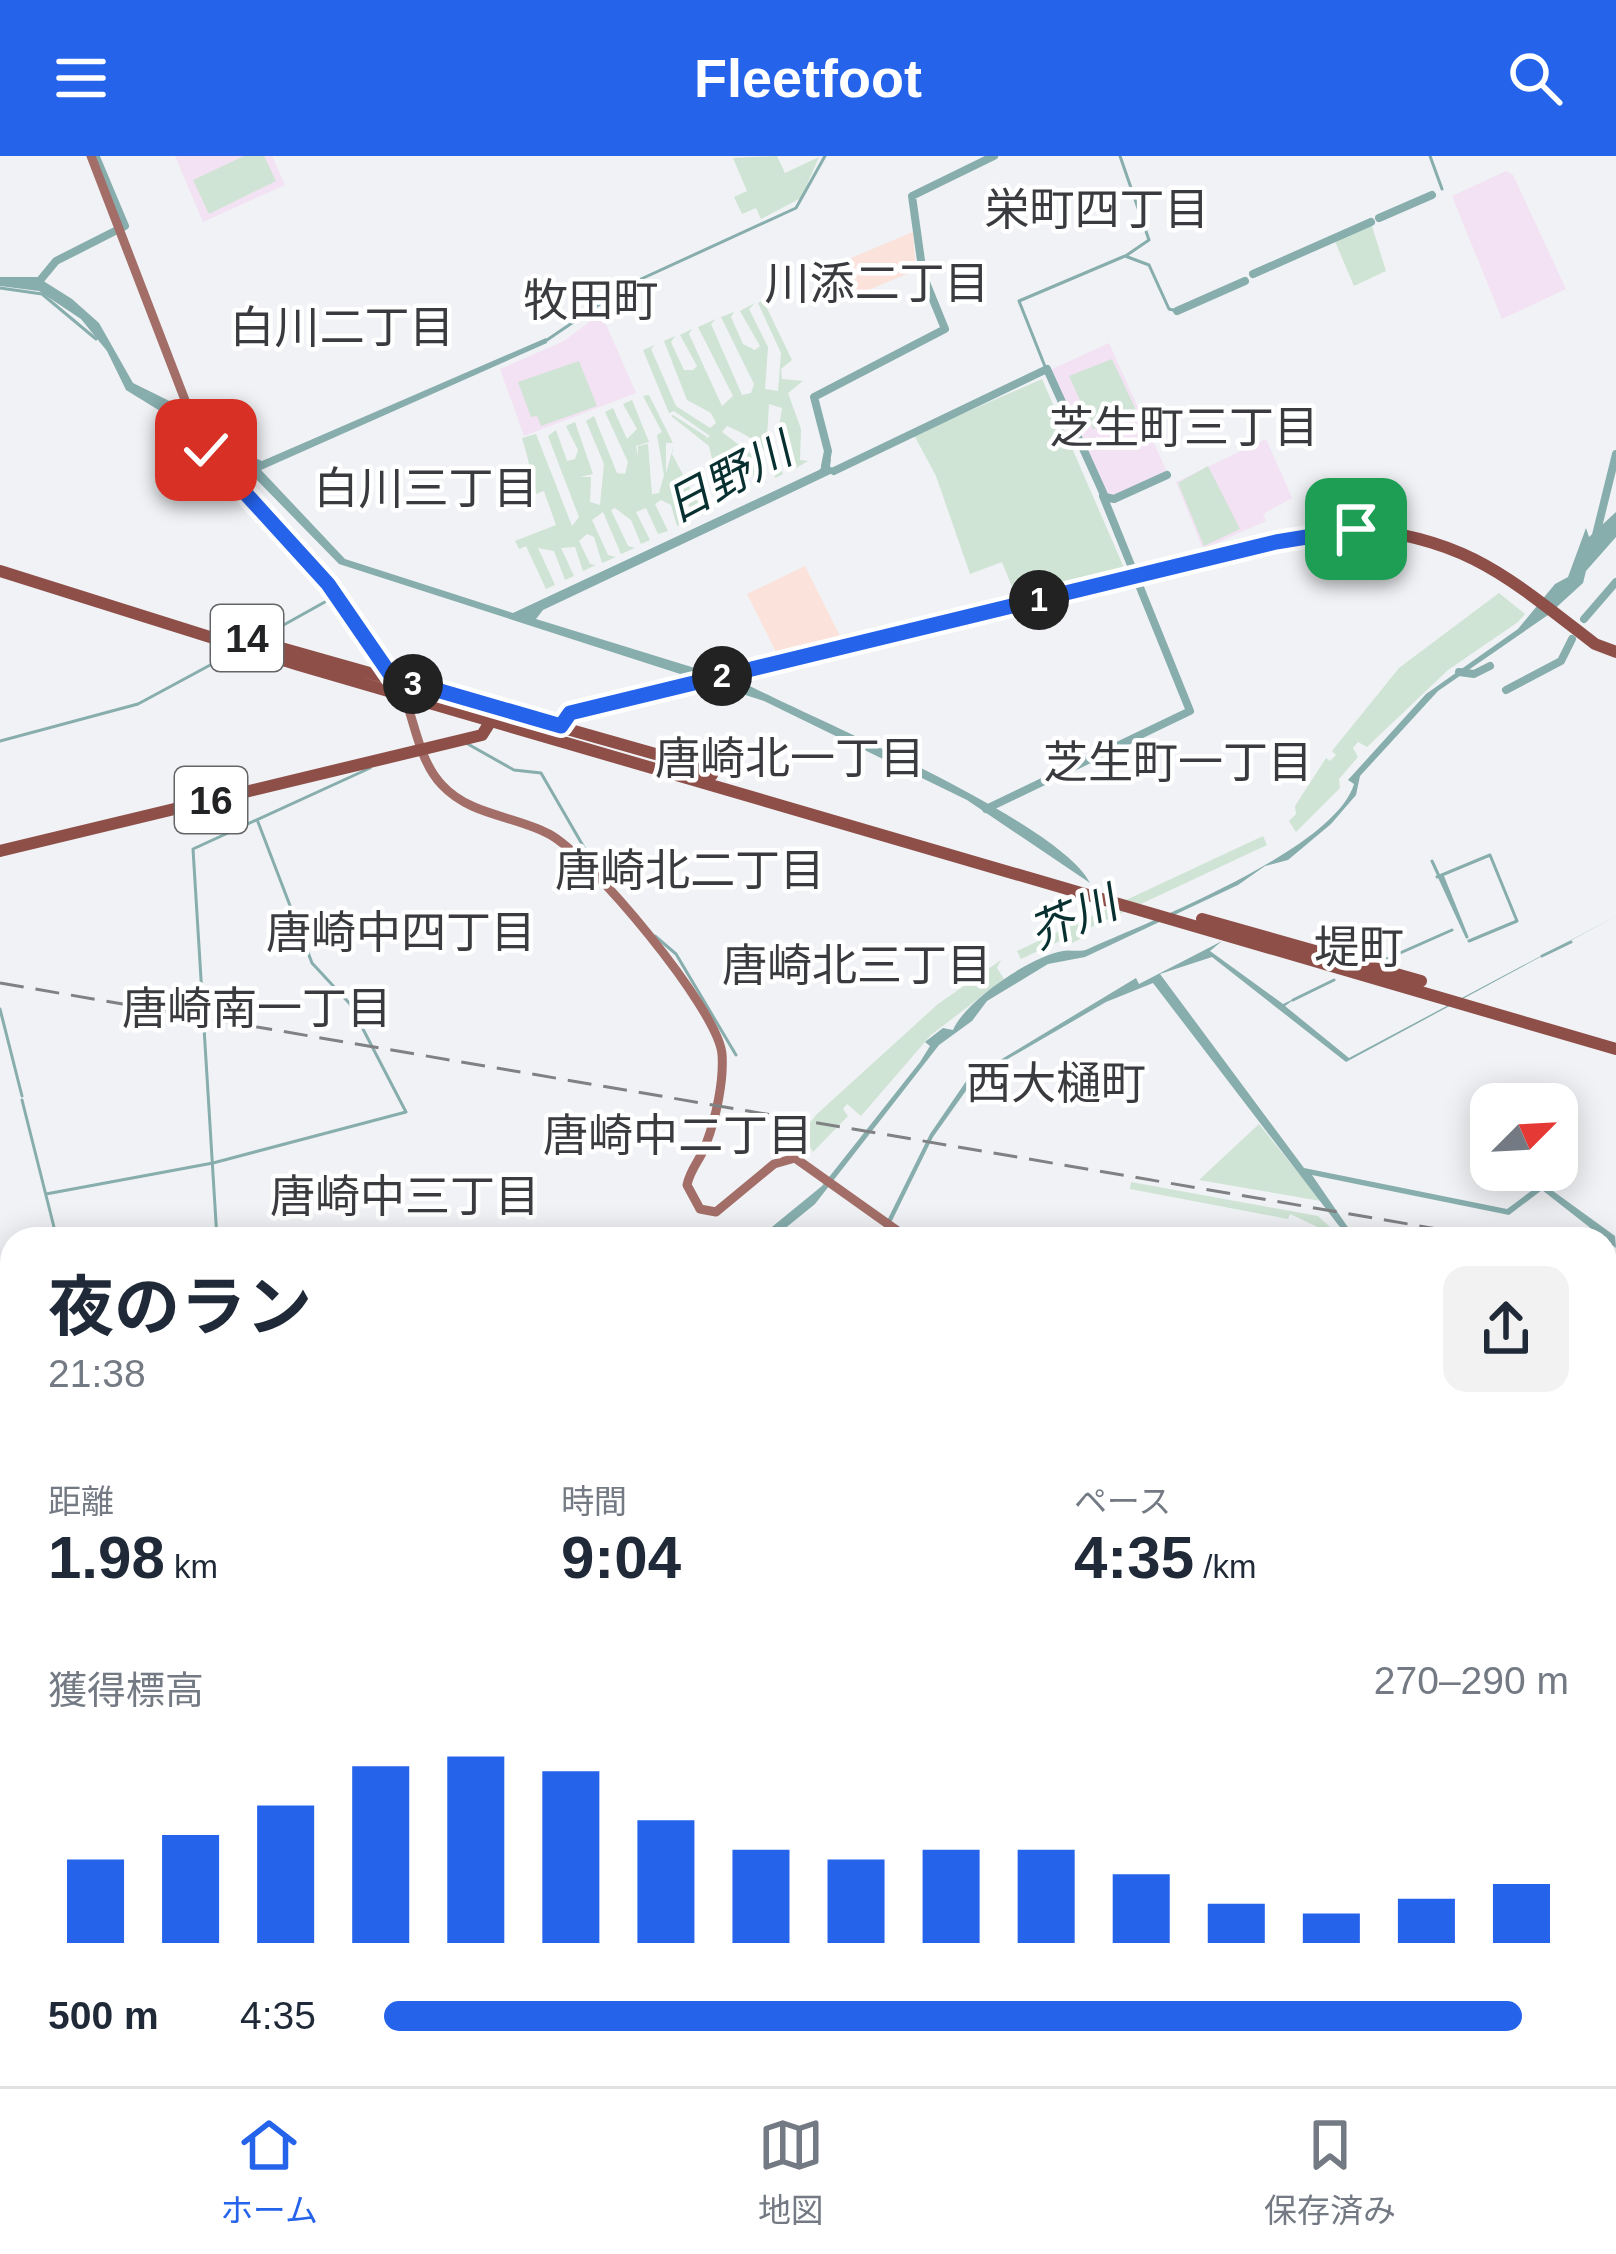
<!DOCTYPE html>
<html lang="ja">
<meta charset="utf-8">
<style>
body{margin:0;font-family:Helvetica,"Noto Sans JP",sans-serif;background:#f2f2f3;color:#1f2937;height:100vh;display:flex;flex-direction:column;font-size:45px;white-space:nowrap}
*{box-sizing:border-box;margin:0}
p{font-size:39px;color:#747a83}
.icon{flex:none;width:66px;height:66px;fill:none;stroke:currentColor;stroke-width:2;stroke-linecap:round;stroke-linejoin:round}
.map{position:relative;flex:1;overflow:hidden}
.sheet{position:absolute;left:0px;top:1071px;width:1617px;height:861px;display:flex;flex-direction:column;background:#fff;border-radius:36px 36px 0 0;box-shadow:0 6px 30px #0003}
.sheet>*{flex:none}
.needle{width:78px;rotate:66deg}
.fabs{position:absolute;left:1470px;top:927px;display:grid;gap:24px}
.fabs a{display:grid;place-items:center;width:108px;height:108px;border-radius:24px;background:#fff;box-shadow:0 6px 30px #0003;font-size:60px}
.pin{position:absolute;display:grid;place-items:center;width:102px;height:102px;color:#fff;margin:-51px;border-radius:24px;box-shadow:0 6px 18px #0006}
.km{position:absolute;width:60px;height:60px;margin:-30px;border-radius:50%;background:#222;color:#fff;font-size:33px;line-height:60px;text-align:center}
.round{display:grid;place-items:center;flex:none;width:126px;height:126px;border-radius:24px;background:#f2f2f3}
.summary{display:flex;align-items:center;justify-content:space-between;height:204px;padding:0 48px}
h1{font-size:66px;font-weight:700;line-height:90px}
.figures{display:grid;grid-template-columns:repeat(3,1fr);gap:18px;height:204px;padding:12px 48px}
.figures div{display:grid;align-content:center}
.figures b{font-size:60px;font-weight:700}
.figures small{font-size:33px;font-weight:400}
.figures p{font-size:33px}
.chart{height:336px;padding:24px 48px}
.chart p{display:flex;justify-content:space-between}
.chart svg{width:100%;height:216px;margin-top:12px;stroke:#2563eb;stroke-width:6}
ul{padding:0 48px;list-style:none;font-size:39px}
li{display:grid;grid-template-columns:192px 144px 1fr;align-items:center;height:90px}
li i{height:30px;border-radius:15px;background:#2563eb}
header{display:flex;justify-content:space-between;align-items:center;height:156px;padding:0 48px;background:#2563eb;color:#fff;font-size:54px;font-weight:700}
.tabs{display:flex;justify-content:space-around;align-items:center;height:168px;border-top:3px solid #e0e1e3;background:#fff;font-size:33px;color:#747a83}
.tabs a{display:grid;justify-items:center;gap:6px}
.tabs .on{color:#2563eb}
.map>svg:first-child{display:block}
</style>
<header><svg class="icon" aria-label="menu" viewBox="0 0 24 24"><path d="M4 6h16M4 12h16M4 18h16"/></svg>Fleetfoot<svg class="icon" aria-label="search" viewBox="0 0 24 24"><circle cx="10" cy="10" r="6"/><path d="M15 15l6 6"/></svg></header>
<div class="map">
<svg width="1616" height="1930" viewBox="0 0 1616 1930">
<rect width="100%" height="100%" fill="#f0f2f5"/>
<!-- commercial -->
<path fill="#fbe2da" d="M913,76l3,38 -57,24 -15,-33z
M805,410l38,76 -64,16 -32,-64z
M1616,1575v141h-11v-134z"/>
<!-- education -->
<path fill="#f3e2f3" d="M175,0h97l13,29 -82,37z
M1506,15l7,4 53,114 -64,30 -50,-123z
M601,157l35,80 -112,43 -24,-67 64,-28z
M1109,187l58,129 -52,24 -10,-3 -55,-123z
M1266,283l26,59 -29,16 3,7 -63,28 -27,-67z"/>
<!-- green -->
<path fill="#cfe4d4" d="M244,0h20l12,25 -67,33 -16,-34z
M777,0l8,17 34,-16 -18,41 -40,21 -5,-11 -14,6 -8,-17 13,-6 -14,-33z
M1371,67l15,48 -32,15 -20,-47z
M763,144l29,60 -11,9 1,10 21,2 -15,12 13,36 -1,31 8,1 -15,9 4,-4 -19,-32 4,-26 -13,-4 -2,33 16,37 -8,4c0,-28 -28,-44 -48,-52l-5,6 29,22 15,28 -10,5 -6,-23 -9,-6 -7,3 13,30 -8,4 -24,-24 -6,-25 -38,-30 2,-1 34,22 -3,3 6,-4 -36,-25 -5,2 -26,-63 12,-5 -4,4 25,57 34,22 6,-5 -5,-10 -24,-13 -23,-59 11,-5 -4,6 13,28h9l4,-4 -17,-31 12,-6 -3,5 33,72 11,-10 -35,-69 18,-8 -5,5 31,71 9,-2 3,-9 -33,-67 13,-5 -3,5 12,27 12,6 5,-4 -20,-35 15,-8 -6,6 19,38 -3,42 13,2 3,-38 -23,-50z
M1112,203l24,51 -43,19 -24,-53z
M579,205l18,45 -56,20 -4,-10 -6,1 -13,-35z
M1042,223l83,191 -109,27 -14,-35 -32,12 -34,-98 -22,-41z
M649,239l24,48h-7v30l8,-28 -2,9 32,60 -9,4 -17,-36 -8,6 16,35 -9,3 -6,-21 -10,-5 -6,4 13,27 -10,3 -12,-26 -10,4 14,28 -9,4 -10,-24 -16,-12 -4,2 17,36 7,2 -14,6 -18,-42 -11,8 16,35 8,2 -14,6 -8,-26 -7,-3 -8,7 11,23 6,1 -13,6 -8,-24 -14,1 13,28 -9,4 -11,-29 -16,-3 17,37 -9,4 -20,-43 -7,3 -4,-8 41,-16 -12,-34 -8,3c-4,-17 -8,-37 -14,-56l14,-4 36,92 7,-9 -31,-81 8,-6 11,31 8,-2 3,-9 -12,-24 9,-4 18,52 -13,3h11l-1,25 10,3 4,-41 -18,-43 8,-5 23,57 8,1 3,-12 -23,-50 8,-4 14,31 10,-10 -14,-25 9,-4 17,42 -13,4 2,10v-10l10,-2 4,51 -38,7 45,-9 5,-18 -7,-40 5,-3 -19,-36z
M1208,310l32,63 -36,17 -26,-63z
M1499,437l26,21 -7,8 -70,48 -81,77 -9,-5 -5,6 5,9 -19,22 1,9 -44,44 -7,-11 7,-7 -1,-8 31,-48 4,3 6,-6 -4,-4 67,-83z
M1263,680l4,9 -182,85 1,6 -20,10 -4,-6 -41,19 -4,-8z
M1001,804l-4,8 7,11 -73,56 -70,81 -14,-12 -4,5 5,7 -35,36 -11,-20 15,-18 121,-110z
M1259,968l62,77 -122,-21z
M1131,1026l187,34 25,23 -53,-25 -2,5 -158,-30z"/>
<!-- water -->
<path fill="#87adad" d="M0,121h37l35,22 27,24 34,60 79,39 34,32 16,7 284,-123 1,5 -286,127 84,89 168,54 306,-143 12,-12 -1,9 11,2 -298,141 -7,9 162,50 2,6 44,8c70,36 316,139 346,200l-123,-83 -203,-99 -425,-137 -128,-131 -46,-19 -39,-24 -19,-39 -26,-32 -42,-28 -39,-5z
M1616,356v25l-30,34 -3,12 -35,32 -110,76 -78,85 -4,19 -25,29 -43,36 -23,6 -27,19 -153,72 -37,7 -61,37 -15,20 -33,24 -124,159 -43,35h-15l65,-53 98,-124 10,-16 -5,-4 18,-14 10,2c12,-29 78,-74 110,-79 7,-2 16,2 25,-2 63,-28 247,-100 266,-165l-6,-4 78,-86 92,-65 37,-45 13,-7 18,-49 3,9z
M1616,760l-270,146 -134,-105 -52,17 144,194 203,41 35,-26 73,53 1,12 -74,-58 -33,25 -197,-40 44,64h-7l-196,-256 -47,19 -131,76 -42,59 -50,102h-5l52,-105 37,-54 169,-102 3,6 83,-43 -12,10 73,53 13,-6 -11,8 64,52z
M1,1299l11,4v135l-12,7 12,9v15l-12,-8z
M786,1920h238l16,10h-243z"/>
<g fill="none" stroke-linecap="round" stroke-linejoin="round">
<!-- stream -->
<path stroke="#87adad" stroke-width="3" d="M1120,0l29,84 -22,15
M1430,0l12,33
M0,132l42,6 54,45
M544,186l84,-57 168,-77 29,-52
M1046,213l-27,-68 106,-45 24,9 20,44 8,2
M262,481l70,-39
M0,585l138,-37 100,-54
M466,587l48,27 27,3 56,97
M1432,705l35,76 -25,-62
M1437,721l53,-22 27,66 -48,20
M655,780l21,18 60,101
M1542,800l29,-14
M1382,805l70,-31
M1293,844l41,-20
M0,853l22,87
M22,944l35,139
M46,1038l167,-31 193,-51 -56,-108 -38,-41 -54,-141
M217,1083l-24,-390 177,-81
M1605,1442l11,-4
M0,1712l12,-12
M0,1760l12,18
M0,1798l12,-4
M0,1879l12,16
M66,1920l5,10
M208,1920l5,10
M1389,1920l7,10
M17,1926l4,-6"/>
<!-- river -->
<path stroke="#87adad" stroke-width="8" d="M1379,62l53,-23
M1253,118l118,-52
M37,128l19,-23 69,-35 -29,-69
M1177,155l68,-30
M825,310l3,-15 -14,-54 131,-68 -22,-54 -11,-79 82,-40
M834,315l213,-102 58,128 9,2 53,-24
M1596,379l20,-81
M1584,463l32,-37
M1459,516l15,2 16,-8
M1506,534l55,-29 11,-22
M986,653l204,-98 -87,-215
M0,1642l12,2
M1605,1812l11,-9
M472,1920l10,10"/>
<!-- secondary -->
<path stroke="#a36e68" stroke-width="9" d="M91,0l109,283 128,145 66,95
M403,537c12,29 16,68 39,92 29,31 71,30 107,49 40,21 169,175 173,220 2,27 -6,64 -16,90 -5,15 -16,25 -19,41l13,24 16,3 58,-48 21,-6 114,81"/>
<!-- primary -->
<path stroke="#8e4f49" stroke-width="12" d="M0,415l299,94 1317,384
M260,486l399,113 53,20
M558,577l12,-20 780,-185c114,8 158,49 245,116l21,8
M0,695l482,-116 12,-19
M1202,763l219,62
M0,1654l12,3
M282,1920l5,10"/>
<!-- trunk -->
<path stroke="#84423c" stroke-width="14" d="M1605,1574l11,-6
M910,1930l22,-10"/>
<!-- rail -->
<path stroke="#7f8182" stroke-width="3" stroke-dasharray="24 12" stroke-linecap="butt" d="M0,827l1496,256
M1605,1104l11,1"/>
</g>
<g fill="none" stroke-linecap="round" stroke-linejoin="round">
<!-- route casing -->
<g stroke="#fff" stroke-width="24">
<path id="route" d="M206,294l122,134 64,93 169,49 9,-13 706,-171 80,-13"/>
</g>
<!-- route -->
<use href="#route" stroke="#2563eb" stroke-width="15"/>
</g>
<g text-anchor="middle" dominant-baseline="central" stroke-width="9" stroke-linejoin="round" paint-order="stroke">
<!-- shield labels -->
<g fill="#fff" stroke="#646566" stroke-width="3">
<rect x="211" y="449" width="72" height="66" rx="9"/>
<rect x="175" y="611" width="72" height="66" rx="9"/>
</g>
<g font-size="39" font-weight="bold" fill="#222324">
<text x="247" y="482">14</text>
<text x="211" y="644">16</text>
</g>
<!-- neighbourhood labels -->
<g font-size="45" fill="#3a3b3e" stroke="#fff">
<text x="1097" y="53">栄町四丁目</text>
<text x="877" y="127">川添二丁目</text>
<text x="591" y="144">牧田町</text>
<text x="342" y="171">白川二丁目</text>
<text x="1184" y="271">芝生町三丁目</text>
<text x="426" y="332">白川三丁目</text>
<text x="790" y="602">唐崎北一丁目</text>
<text x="1178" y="606">芝生町一丁目</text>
<text x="690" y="714">唐崎北二丁目</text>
<text x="401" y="776">唐崎中四丁目</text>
<text x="1359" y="791">堤町</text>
<text x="857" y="809">唐崎北三丁目</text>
<text x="257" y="852">唐崎南一丁目</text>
<text x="1056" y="927">西大樋町</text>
<text x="678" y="979">唐崎中二丁目</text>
<text x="405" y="1040">唐崎中三丁目</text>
</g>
<!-- water labels -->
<g font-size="45" font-style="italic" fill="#093030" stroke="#fff">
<text transform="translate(728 322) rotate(-28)">日野川</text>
<text transform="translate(1073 762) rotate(-23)">芥川</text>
</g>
</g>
</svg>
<div class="fabs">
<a><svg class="needle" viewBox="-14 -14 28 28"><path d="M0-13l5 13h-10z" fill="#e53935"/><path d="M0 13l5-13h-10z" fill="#747a83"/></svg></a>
</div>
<div class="pin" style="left:1356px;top:373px;background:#1e9e55"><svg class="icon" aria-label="arrive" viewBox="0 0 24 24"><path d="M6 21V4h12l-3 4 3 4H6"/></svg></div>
<div class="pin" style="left:206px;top:294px;background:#d93025"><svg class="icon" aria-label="check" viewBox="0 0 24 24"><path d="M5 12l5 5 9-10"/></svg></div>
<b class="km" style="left:1039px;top:444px">1</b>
<b class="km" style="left:722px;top:520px">2</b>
<b class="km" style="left:413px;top:528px">3</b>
<section class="sheet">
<div class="summary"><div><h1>夜のラン</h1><p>21:38</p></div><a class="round"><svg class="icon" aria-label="share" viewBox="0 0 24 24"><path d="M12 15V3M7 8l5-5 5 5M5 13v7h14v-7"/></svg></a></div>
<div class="figures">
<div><p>距離</p><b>1.98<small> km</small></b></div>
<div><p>時間</p><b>9:04</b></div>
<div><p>ペース</p><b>4:35<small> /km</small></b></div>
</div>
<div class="chart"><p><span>獲得標高</span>270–290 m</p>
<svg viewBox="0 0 160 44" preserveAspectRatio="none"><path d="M5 44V27M15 44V22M25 44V16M35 44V8M45 44V6M55 44V9M65 44V19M75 44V25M85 44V27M95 44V25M105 44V25M115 44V30M125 44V36M135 44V38M145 44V35M155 44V32"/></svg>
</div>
<ul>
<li><b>500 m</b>4:35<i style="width:96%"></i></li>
</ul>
</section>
</div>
<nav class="tabs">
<a class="on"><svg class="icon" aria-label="home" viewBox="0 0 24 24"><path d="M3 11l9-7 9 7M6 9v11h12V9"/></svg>ホーム</a>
<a><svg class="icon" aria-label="map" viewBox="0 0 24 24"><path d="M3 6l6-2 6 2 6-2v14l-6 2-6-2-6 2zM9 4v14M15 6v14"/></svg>地図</a>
<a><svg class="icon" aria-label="saved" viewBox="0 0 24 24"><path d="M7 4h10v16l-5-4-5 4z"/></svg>保存済み</a>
</nav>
